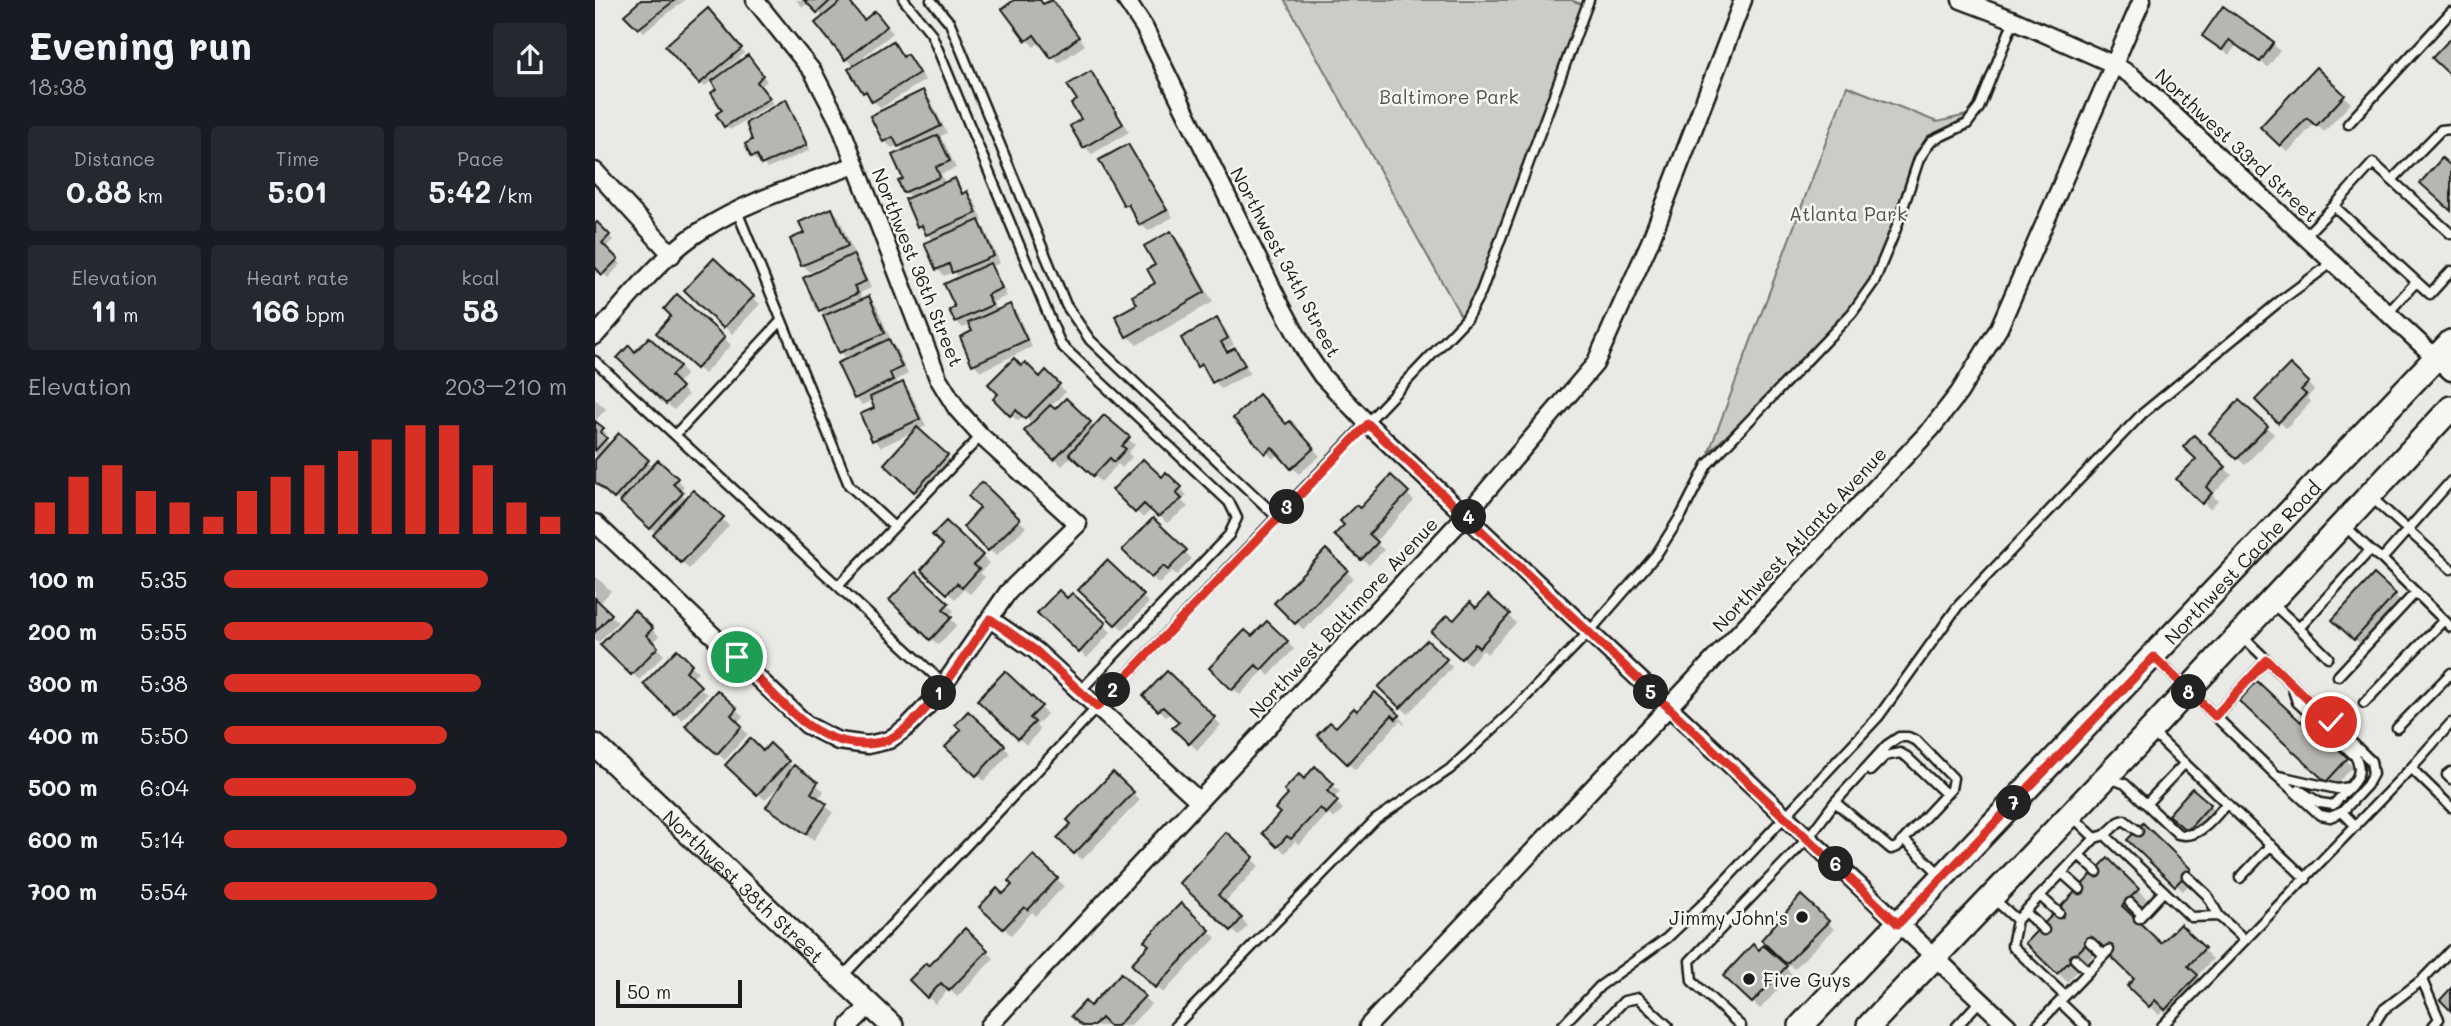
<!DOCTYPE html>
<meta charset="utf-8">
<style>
body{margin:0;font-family:Mali,sans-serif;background:#242831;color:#f1f3f6;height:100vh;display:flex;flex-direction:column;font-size:26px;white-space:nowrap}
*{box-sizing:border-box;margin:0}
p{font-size:23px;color:#9ea1a6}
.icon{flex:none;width:38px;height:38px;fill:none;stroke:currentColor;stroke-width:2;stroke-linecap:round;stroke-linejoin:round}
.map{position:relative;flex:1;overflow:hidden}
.sheet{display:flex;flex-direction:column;background:#171b24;width:595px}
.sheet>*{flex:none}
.scale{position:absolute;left:21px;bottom:18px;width:126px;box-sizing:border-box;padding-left:7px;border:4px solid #1c1c1c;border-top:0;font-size:19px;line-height:24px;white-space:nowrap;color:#1c1c1c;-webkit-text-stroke:5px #f6f6f2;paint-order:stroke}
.pin{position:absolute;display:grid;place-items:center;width:60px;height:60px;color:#fff;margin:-30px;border:4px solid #fff;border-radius:50%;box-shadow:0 2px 7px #0007}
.km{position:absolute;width:35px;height:35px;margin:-18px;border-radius:50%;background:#222;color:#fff;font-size:19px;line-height:35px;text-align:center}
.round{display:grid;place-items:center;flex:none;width:74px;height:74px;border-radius:7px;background:#242831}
.headline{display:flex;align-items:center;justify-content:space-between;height:119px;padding:0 28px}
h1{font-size:38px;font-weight:800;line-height:52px}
.metrics{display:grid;grid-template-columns:repeat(3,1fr);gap:10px;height:119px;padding:7px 28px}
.metrics div{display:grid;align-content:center;border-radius:7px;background:#242831;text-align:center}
.metrics b{font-size:30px;font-weight:800}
.metrics small{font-size:19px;font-weight:400}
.metrics p{font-size:19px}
.chart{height:196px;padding:14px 28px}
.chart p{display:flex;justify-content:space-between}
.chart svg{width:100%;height:126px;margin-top:7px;stroke:#d93025;stroke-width:6}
ul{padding:0 28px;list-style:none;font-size:23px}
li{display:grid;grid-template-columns:112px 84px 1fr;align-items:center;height:52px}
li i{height:18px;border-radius:9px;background:#d93025}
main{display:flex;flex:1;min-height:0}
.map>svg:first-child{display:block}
</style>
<main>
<section class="sheet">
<div class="headline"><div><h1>Evening run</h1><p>18:38</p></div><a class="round"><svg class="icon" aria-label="share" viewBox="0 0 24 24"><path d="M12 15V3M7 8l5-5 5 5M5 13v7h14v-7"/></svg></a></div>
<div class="metrics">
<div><p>Distance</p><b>0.88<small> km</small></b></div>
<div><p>Time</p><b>5:01</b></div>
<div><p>Pace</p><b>5:42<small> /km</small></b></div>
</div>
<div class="metrics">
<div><p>Elevation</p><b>11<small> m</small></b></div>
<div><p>Heart rate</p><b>166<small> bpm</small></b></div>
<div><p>kcal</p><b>58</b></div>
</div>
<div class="chart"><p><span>Elevation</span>203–210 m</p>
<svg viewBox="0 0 160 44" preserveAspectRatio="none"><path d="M5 44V33M15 44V24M25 44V20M35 44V29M45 44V33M55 44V38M65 44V29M75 44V24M85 44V20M95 44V15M105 44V11M115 44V6M125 44V6M135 44V20M145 44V33M155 44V38"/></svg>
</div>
<ul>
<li><b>100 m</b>5:35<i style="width:77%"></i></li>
<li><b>200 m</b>5:55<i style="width:61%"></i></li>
<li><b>300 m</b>5:38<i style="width:75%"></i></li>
<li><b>400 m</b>5:50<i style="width:65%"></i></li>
<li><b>500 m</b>6:04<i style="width:56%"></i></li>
<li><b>600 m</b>5:14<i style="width:100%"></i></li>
<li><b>700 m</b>5:54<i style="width:62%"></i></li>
</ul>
</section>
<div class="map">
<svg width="1856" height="1026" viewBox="0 0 1856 1026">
<rect width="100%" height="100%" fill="#e9e9e5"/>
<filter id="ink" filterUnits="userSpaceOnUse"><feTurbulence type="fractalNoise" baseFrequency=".0143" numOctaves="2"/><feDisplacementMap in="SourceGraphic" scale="14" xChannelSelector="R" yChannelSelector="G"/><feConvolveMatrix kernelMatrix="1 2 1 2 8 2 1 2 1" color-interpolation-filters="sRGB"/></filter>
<g filter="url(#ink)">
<!-- green -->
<path fill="#cbcbc7" stroke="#747472" stroke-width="2" d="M690,0h286l13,5 -105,284 -17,29z
M1252,86l90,36 30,-7 -4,5 -34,17 -14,16 -23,73 -21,54 -19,31 -92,93 -51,48z"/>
<!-- shadow -->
<path fill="#0003" d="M49,0h41l-41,32 -17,-17z
M201,0h50l19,22 17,-1 11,12 -39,31 2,2 37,-23 12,15 2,-2 7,7 11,17 -44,28 -17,-16 -9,-25 -9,-8 -22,-41 -16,-16 -5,5z
M422,0h23l4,6 13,2 28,37 -26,18 -18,-22 -7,6 -7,-7z
M117,15l33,38 -26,22 2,2 31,-15 15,19 -7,6 13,16 -43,27 -5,-4v-15l-6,-21 -6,-10 -9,7 -4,-4z
M1609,36l69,8 7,7 -12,16 -31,-22 -8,10z
M1721,70l35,33 -27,29 -9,-9 -27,29 -26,-25z
M496,73l7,7 31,52 -37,22 -7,-7 -13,-21 11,-6 -4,-19z
M328,92l7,7 17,34 -8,4 6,7 11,24 -15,6 4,9 9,-3 7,7 3,8 3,-2 7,7 9,21 -4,1 6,7 15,34 -9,4 5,5 11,24 -14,6 5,10 12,-6 7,7 15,34 -51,24 -7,-7v-32l-3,-7 -8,3 -7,-7 4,-42 -6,-7 -10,4 -7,-7 -3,-28 -15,-15 -8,-28 -6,-6v-41l-6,-6 -7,3 -7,-7 -12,-24z
M190,102l5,4 20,44 -43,19 -6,-9 -4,1 -5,-5 2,-16z
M532,147l7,7 39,63 -25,14 -7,-7 -7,-13 -8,-7z
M237,210l7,7 15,36 -3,1 9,9 11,25 -11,5 4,8 5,-3 7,7 15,35 -3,1 8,7 12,26 -12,6 3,6 4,-2 7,7 16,35 -8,4 36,33 -32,35 -29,-27 24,-41 -36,17 -7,-7 2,-32 -4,-8 -10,5 -7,-7 -6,-38 -9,-8 -14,-35 -6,-7 11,-44 -1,-3 -20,9 -7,-7 3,-31z
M2,224l16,16 -8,8 16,16 -13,14 -8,-8 -5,5v-49z
M575,233l10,10 33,59 -76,43 -10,-9 12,-31 18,-21v-18z
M119,261l46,43 -28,30 -46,-44z
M622,320l7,7 10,18 -7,4 2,4 5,-3 7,7 9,16 -29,16 -13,-17 -2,1 -7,-7 -15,-27z
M129,338l7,7 -27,29 -38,-34z
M54,339l37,35 -9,10 11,11 -14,15 -55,-52 17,-4z
M1695,366l24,24 -7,8 4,4 -25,26 -29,-28z
M426,368l19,11 6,-6 20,19 -16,15 5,5 11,-12 28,28 34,11 7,6 -7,8 4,4 -10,11 -4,-4 -17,18 -28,-27 -11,11 -35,-35 6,-6 -9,-9 -6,5 -23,-22z
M0,399l11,10 -11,12z
M1644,402l35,32 -29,31 -27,-25z
M0,423l12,11 -4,4 8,7 36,16 7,7 4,-5 26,23 -5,6 8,7 35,20 7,7 -40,43 -19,-18 -14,-18 -61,-53z
M692,426l10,4 23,26 -21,18 -20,-21 -6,6 -7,-7z
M1599,438l38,37 -20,20 6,6 -8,8 -31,-30 19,-20z
M571,475l21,20 -5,6 6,6 -21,16 -15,-14 -9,9 -28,-28 47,-10z
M796,478l23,23 -39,41 9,8 -15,15 -32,-30z
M387,484l44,43 -30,29 -31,-29 18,-18z
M558,520l39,39 -16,17 -4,-5 -13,13 -35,-34z
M731,551l27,27 -49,52 -28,-27z
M387,556l7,7 -9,10 5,4 -15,17 -6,-5 -9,10 -32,-29z
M512,562l42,41 -26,27 -42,-40z
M321,574l38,37 -5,6 8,8 -19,20 -47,-45z
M0,576l16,15 -12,13 19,18 -20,21 -3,-3z
M1779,577l28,25 -40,44 -21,-19z
M477,595l39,37 -24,26 -48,-45 28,-12z
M894,597l27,26 -29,31 -4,-4 -14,15 -28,-26 13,-16 22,-12z
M39,612l25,24 -7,7 12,12 -25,25 -36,-35z
M672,623l27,26 -25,27 -5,-6 -24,25 -28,-27 40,-29z
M832,642l25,25 -44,47 -28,-27z
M82,651l21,21 -7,7 16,15 -25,26 -37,-36z
M410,673l42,41 -11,12 4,4 -14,15 -46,-45z
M572,673l54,52 -24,25 -22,-22 6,-6 -10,-10 -4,5 -22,-21z
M122,692l26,24 -6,7 11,11 -23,26 -31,-27z
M780,695l30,28 -1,2 -4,-4 -45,49 -35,-35 17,-5 20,-16z
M1647,701l59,23 3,-3 49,46 -19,20z
M373,713l42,40 -26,28 -36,-34 15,-17z
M175,745l23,22 31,24 -6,9 15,12 -19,28 -46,-34 14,-20 -1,-2 -16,16 -37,-35 35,-12z
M720,769l25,23 -7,7 10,10 -9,10 -6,-5 -29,31 -4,-4 -10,12 -21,-20 18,-19 22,-33z
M518,774l27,26 -58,60 -23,-22z
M1597,790l22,20 -22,24 -22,-19z
M1548,825l53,52 -13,14 -54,-51z
M631,835l33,31 -35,37 24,23 -9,10 -57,-53z
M438,857l31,29 -28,30 -4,-4 -21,23 -29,-28 21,-11z
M1513,860l39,39 -16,17 30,30 19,-19 33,32 -16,17 9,10 -31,32 -9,-9 -7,6 -20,-20 -3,-16 -34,-33 -35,36 -40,-39z
M1206,897l33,32 -40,40 -31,-29z
M586,905l35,33 -53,55 -30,-29 18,-19z
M370,931l29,27 -37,39 -8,-8 -14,15 -24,-24 18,-11z
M1190,967l7,7 -32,35 -34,-33z
M526,976l30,28 -21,22h-18l-3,-2 -2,2h-23l6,-18z"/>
<!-- building -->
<path fill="#b6b6b3" stroke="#1c1c1c" stroke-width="2" d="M46,0h34l-37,29 -14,-14z
M209,0h27l-14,13z
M248,0h5l16,20 11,-9 12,15 -42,34 -30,-37z
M419,0h26l3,4 9,-4 27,37 -28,21 -17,-23 -8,6 -24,-32z
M1628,6l51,36 -14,20 -31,-22 -7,10 -20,-14z
M113,8l34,40 -43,36 -34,-38z
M1856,38v38l-19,-18z
M298,41l10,16 4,-3 12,19 -47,29 -6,-11 -3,2 -15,-24z
M153,55l15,20 -6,7 13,16 -46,29 -8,-13 6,-4 -11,-17 5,-4 -4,-8z
M1721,67l29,28 -29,31 -9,-8 -27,28 -20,-19z
M496,71l32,53 -40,24 -13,-22 11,-7 -10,-15 6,-4 -10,-15z
M328,90l18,36 -43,21 -5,-10 -10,5 -13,-26z
M191,99l21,46 -46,20 -4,-10 -6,2 -6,-13 7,-4 -6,-17z
M343,135l12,26 -14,6 4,10 -37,16 -5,-12 5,-2 -11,-24z
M533,144l39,66 -28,15 -11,-21 -4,2 -25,-46z
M1847,158l9,8v45l-31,-28z
M360,178l7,16 5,-3 10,22 -51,22 -4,-10 -5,2 -12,-28z
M237,208l16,38 -47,20 -11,-27 14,-6 -5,-11z
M384,220l15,36 -42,17 -3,-9 -13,6 -12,-27z
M2,222l13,13 -8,8 16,16 -16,16 -7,-8v-43z
M576,231l34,61 -79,45 -11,-21 22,-12 -5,-8 23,-13 -8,-14 8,-4 -11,-19z
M258,254l13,27 -12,5 4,7 -39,18 -16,-33z
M119,258l40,38 -31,32 -39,-38z
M395,263l12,25 -15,7 5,10 -37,17 -6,-12 6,-3 -11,-23z
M82,294l48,43 -29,32 -40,-36 15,-17 -7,-7z
M274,296l16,37 -46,20 -16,-37z
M415,304l17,36 -55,25 -12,-28 12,-6 -4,-8z
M622,318l11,20 -7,4 6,10 8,-4 10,17 -33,18 -10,-19 -5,3 -16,-29z
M54,337l31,29 -9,10 11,11 -16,17 -49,-46 12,-13 6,7z
M294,339l13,28 -12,6 3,7 -39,19 -17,-36z
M419,358l7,8 4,-4 15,15 6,-7 14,14 -35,35 -9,-9 -6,6 -17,-17 5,-5 -10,-10z
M1695,364l19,18 -8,8 5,4 -28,29 -23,-23z
M308,382l17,37 -48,22 -12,-27 14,-6 -4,-11z
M664,394l27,30 4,-3 24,27 -23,21 -19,-22 -7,7 -32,-36z
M471,398l25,24 -37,38 -30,-29 26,-26 5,4z
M1644,400l29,26 -31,33 -28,-26z
M509,415l26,22 -8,9 4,3 -12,13 -4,-4 -17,18 -24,-22z
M0,421l9,7 -4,4 7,6 -12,13z
M322,427l31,28 -34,37 -30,-28z
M24,433l30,27 -35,39 -19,-17v-22z
M1599,435l32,32 -20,20 6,6 -10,11 -26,-25 20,-20 -13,-12z
M548,459l19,18 4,-5 16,15 -6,6 6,6 -24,18 -14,-13 -9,9 -23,-23z
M63,460l20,18 -5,6 10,9 -33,36 -30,-27z
M796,475l18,17 -40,42 9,8 -17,18 -27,-25 10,-10 -4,-4 16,-16 4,3z
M387,482l38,37 -32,32 -25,-24 17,-19 -12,-12z
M98,490l31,27 -43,46 -28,-28z
M558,518l34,32 -19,20 -5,-4 -12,12 -29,-28z
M351,521l37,34 -9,10 5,4 -17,19 -5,-5 -10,11 -26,-24 22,-25 -11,-10z
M731,549l22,21 -53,54 -21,-21z
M512,560l37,35 -29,30 -37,-35z
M321,572l33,31 -6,6 9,8 -22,23 -41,-40z
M1779,574l22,20 -42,46 -22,-20z
M464,590l8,8 5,-5 34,30 -27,30 -42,-40z
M893,595l22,19 -31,34 -4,-4 -14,15 -30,-27 16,-17 7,5 16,-18 6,6z
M0,598l17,16 -17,18z
M39,610l19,18 -7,7 12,12 -27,28 -31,-30z
M672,621l21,20 -27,29 -5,-5 -24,25 -23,-22 36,-38 7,6z
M832,640l20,19 -47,49 -22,-21z
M82,649l15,15 -6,7 15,15 -27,28 -31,-30z
M410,671l37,35 -12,12 5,4 -17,17 -41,-39z
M572,671l48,46 -26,27 -17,-16 7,-6 -16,-15 -5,4 -15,-15z
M1662,681l44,41 3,-4 44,40 -22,24 -87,-81z
M122,690l20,18 -6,7 11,11 -25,28 -32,-28z
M780,692l25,23 -4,4 -4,-4 -45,49 -30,-29 13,-13 6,5 18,-19 3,3z
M373,711l37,34 -29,31 -31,-29 16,-17 -6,-5z
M155,738l13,13 7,-8 19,18 -32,34 -32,-30z
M199,765l24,17 -7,11 16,11 -21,30 -40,-27z
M720,766l19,18 -7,7 11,10 -12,13 -6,-6 -29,31 -4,-3 -10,11 -15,-14 18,-20 -5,-4 13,-14 -4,-5 15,-16 5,5z
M518,772l21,20 -60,62 -17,-16 14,-14 -4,-4z
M1597,788l19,16 -24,27 -19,-16z
M1548,823l48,46 -16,17 -48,-46z
M631,832l28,25 -36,38 24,23 -11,13 -52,-48z
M438,855l25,23 -30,32 -4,-3 -21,22 -24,-22 18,-19 6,6 9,-9 -4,-4z
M1513,858l31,31 -17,17 39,37 19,-19 25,24 -17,18 10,9 -33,35 -10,-10 -6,7 -22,-21 7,-7 -42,-41 -35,36 -32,-31z
M1206,895l28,26 -43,43 -25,-24z
M586,903l29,27 -55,58 -24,-24 18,-19 -5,-4z
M370,928l23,22 -39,41 -8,-8 -14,15 -18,-18 17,-17 3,3z
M1158,944l6,6 4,-5 24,21 -35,37 -29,-27z
M526,973l24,23 -28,30h-8l-8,-8 -7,8h-12l-11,-10 14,-15 5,5z
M1856,988v23l-11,-11z"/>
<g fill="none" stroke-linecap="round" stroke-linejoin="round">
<!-- service casing -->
<g stroke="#1c1c1c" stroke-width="13">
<path id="service" d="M309,0l27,33 130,312 168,157 8,16 -8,17 -149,156
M1753,124l103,-112
M1797,180l49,-50 10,-1
M142,211l112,274 45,42
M1856,234l-78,-71 -39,43 96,88 21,-23
M1710,236l29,-30
M1793,313l28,-31
M0,361l350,324
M80,435l106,-114
M1776,497l80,72
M682,517l189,-198 15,-27 108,-292
M1775,550l12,9 69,-78
M1787,559l69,68
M243,586l143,-150
M1678,604l26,24 71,-78 -25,-24
M1704,628l29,29
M1647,636l129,125 2,13 -6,11 -25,27
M1559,657l122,118 44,40 10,2 12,-5 14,14
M1743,676l78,-84
M1769,703l80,-83
M1620,716l52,-56
M1802,728l54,-55
M1558,733l153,146
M1816,768l40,-45
M1275,771l15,-15 15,-3 7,4 39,37
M1856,772l-4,3 4,4
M1684,776l58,13 13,-2c9,-10 12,-18 5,-31l-58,-54 -5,-15
M1515,778l15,6 53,50c21,6 36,-16 49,-31
M1704,790l21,13 13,2 17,-18
M1551,804l39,-41
M1510,835l14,-13 5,-2 14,11
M1500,838l10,-3 86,82 28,-1 26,24
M1309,840l38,36
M1484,855l18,17
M1467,873l18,16
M1592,876l20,19 12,21
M1645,878l31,-33
M1445,896l19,17
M1399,899l23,21 -5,26 53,50 -29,30
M1535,903l12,12
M1430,912l19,18
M1544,918l25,-27
M1422,920l78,-82 -24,-23
M1495,942l14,13
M1480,959l13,12
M248,976l434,-459 -187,-177 -24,-35 -116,-282 -19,-23
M1827,980l17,39 -6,7
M1470,996l44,-46
M1465,1002l25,24
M580,1026l200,-206 75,-51 59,-55 80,-82 67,-77 26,-41 25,-49 145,-152 22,-31 22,-53 23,-70 12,-18 36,-17 12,-16 35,-88
M967,1026l38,-40 67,-48 39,-37 173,-185 79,-110 184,-192 138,-113 53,-39
M1005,1026l24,-25 14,-3 30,28
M1146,1026l-49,-45 -2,-20 118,-123 27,-36 52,-57 12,-8h9l9,4 36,37 -2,11 -54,58 -6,2 -56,-47
M1362,1026l23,-25
M1567,1026l249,-258 40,39
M1778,1026l10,-16 39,-30 29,-30"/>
</g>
<!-- minor casing -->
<g stroke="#1c1c1c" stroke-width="21">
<path id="minor" d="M531,0l18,27 133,271 30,56 15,22 46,48 640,602
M1366,0l53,20 101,45 17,11 319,296
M0,171l77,84
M0,336c32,-35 67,-81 107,-106 46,-30 102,-46 153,-65
M0,523l212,202 31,16 30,4 21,-5 18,-13 27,-28 74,-107 70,-68 -97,-88 -24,-27 -19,-31 -99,-256 -26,-50 -58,-72
M395,619l46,32 163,150
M254,1026l21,-21
M394,1026l477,-511 129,-151 55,-122 93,-242
M773,1026l563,-597 28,-36 40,-65 143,-328"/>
</g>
<!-- secondary casing -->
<g stroke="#1c1c1c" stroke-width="26">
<g id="secondary">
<path id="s1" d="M0,745l297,281"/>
</g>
</g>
<!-- primary casing -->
<g stroke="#1c1c1c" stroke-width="28">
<g id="primary">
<path id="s2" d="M1206,1026l650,-684"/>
<path d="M1274,1026l281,-295 301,-323"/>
</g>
</g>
<!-- service -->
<use href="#service" stroke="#f6f6f2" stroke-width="8"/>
<!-- minor -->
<use href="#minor" stroke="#f6f6f2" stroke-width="16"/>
<!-- secondary -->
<use href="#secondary" stroke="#f6f6f2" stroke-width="21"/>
<!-- primary -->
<use href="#primary" stroke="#f6f6f2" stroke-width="23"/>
</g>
</g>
<g fill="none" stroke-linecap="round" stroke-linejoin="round" filter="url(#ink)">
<!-- route casing -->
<g stroke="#fff" stroke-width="14">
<path id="route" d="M142,657c22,22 44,48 69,67 22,16 55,26 81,16 36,-13 81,-90 103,-121l46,32 61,56 271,-283 530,500 256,-267 61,59 52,-56 64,62"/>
</g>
<!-- route -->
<use href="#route" stroke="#d93025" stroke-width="9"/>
</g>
<!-- markers -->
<g fill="#1c1c1c" stroke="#f6f6f2" stroke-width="2.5">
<circle cx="1207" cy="917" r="7"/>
<circle cx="1154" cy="979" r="7"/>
</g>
<g text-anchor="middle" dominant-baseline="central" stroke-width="5" stroke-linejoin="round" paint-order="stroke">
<!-- park labels -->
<g font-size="19" fill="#51514f" stroke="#f6f6f2">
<text x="854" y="96">Baltimore Park</text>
<text x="1253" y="213">Atlanta Park</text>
</g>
<!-- street labels -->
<g font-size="19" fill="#1c1c1c" stroke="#f6f6f2">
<text transform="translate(1642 145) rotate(43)">Northwest 33rd Street</text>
<text transform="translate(691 262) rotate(62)">Northwest 34th Street</text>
<text transform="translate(323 267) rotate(68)">Northwest 36th Street</text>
<text transform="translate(1204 539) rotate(-47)">Northwest Atlanta Avenue</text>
<text stroke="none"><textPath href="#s2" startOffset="640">Northwest Cache Road</textPath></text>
<text transform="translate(748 617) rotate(-47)">Northwest Baltimore Avenue</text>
<text stroke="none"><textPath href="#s1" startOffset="205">Northwest 38th Street</textPath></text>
</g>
<!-- poi labels -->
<g font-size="19" fill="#1c1c1c" stroke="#f6f6f2" text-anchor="end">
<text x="1193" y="917">Jimmy John's</text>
<text x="1168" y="979" text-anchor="start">Five Guys</text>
</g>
</g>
</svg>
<div class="scale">50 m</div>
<div class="pin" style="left:142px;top:657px;background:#1e9e55"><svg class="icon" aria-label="arrive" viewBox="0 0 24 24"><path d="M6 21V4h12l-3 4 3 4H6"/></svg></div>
<div class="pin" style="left:1736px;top:722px;background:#d93025"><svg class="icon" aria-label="check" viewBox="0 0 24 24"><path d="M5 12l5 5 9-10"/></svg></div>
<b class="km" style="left:344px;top:693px">1</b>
<b class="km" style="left:518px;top:690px">2</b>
<b class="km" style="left:692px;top:507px">3</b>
<b class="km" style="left:874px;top:517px">4</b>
<b class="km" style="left:1056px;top:692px">5</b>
<b class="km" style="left:1241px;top:864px">6</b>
<b class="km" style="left:1419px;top:803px">7</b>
<b class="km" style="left:1594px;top:692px">8</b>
</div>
</main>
